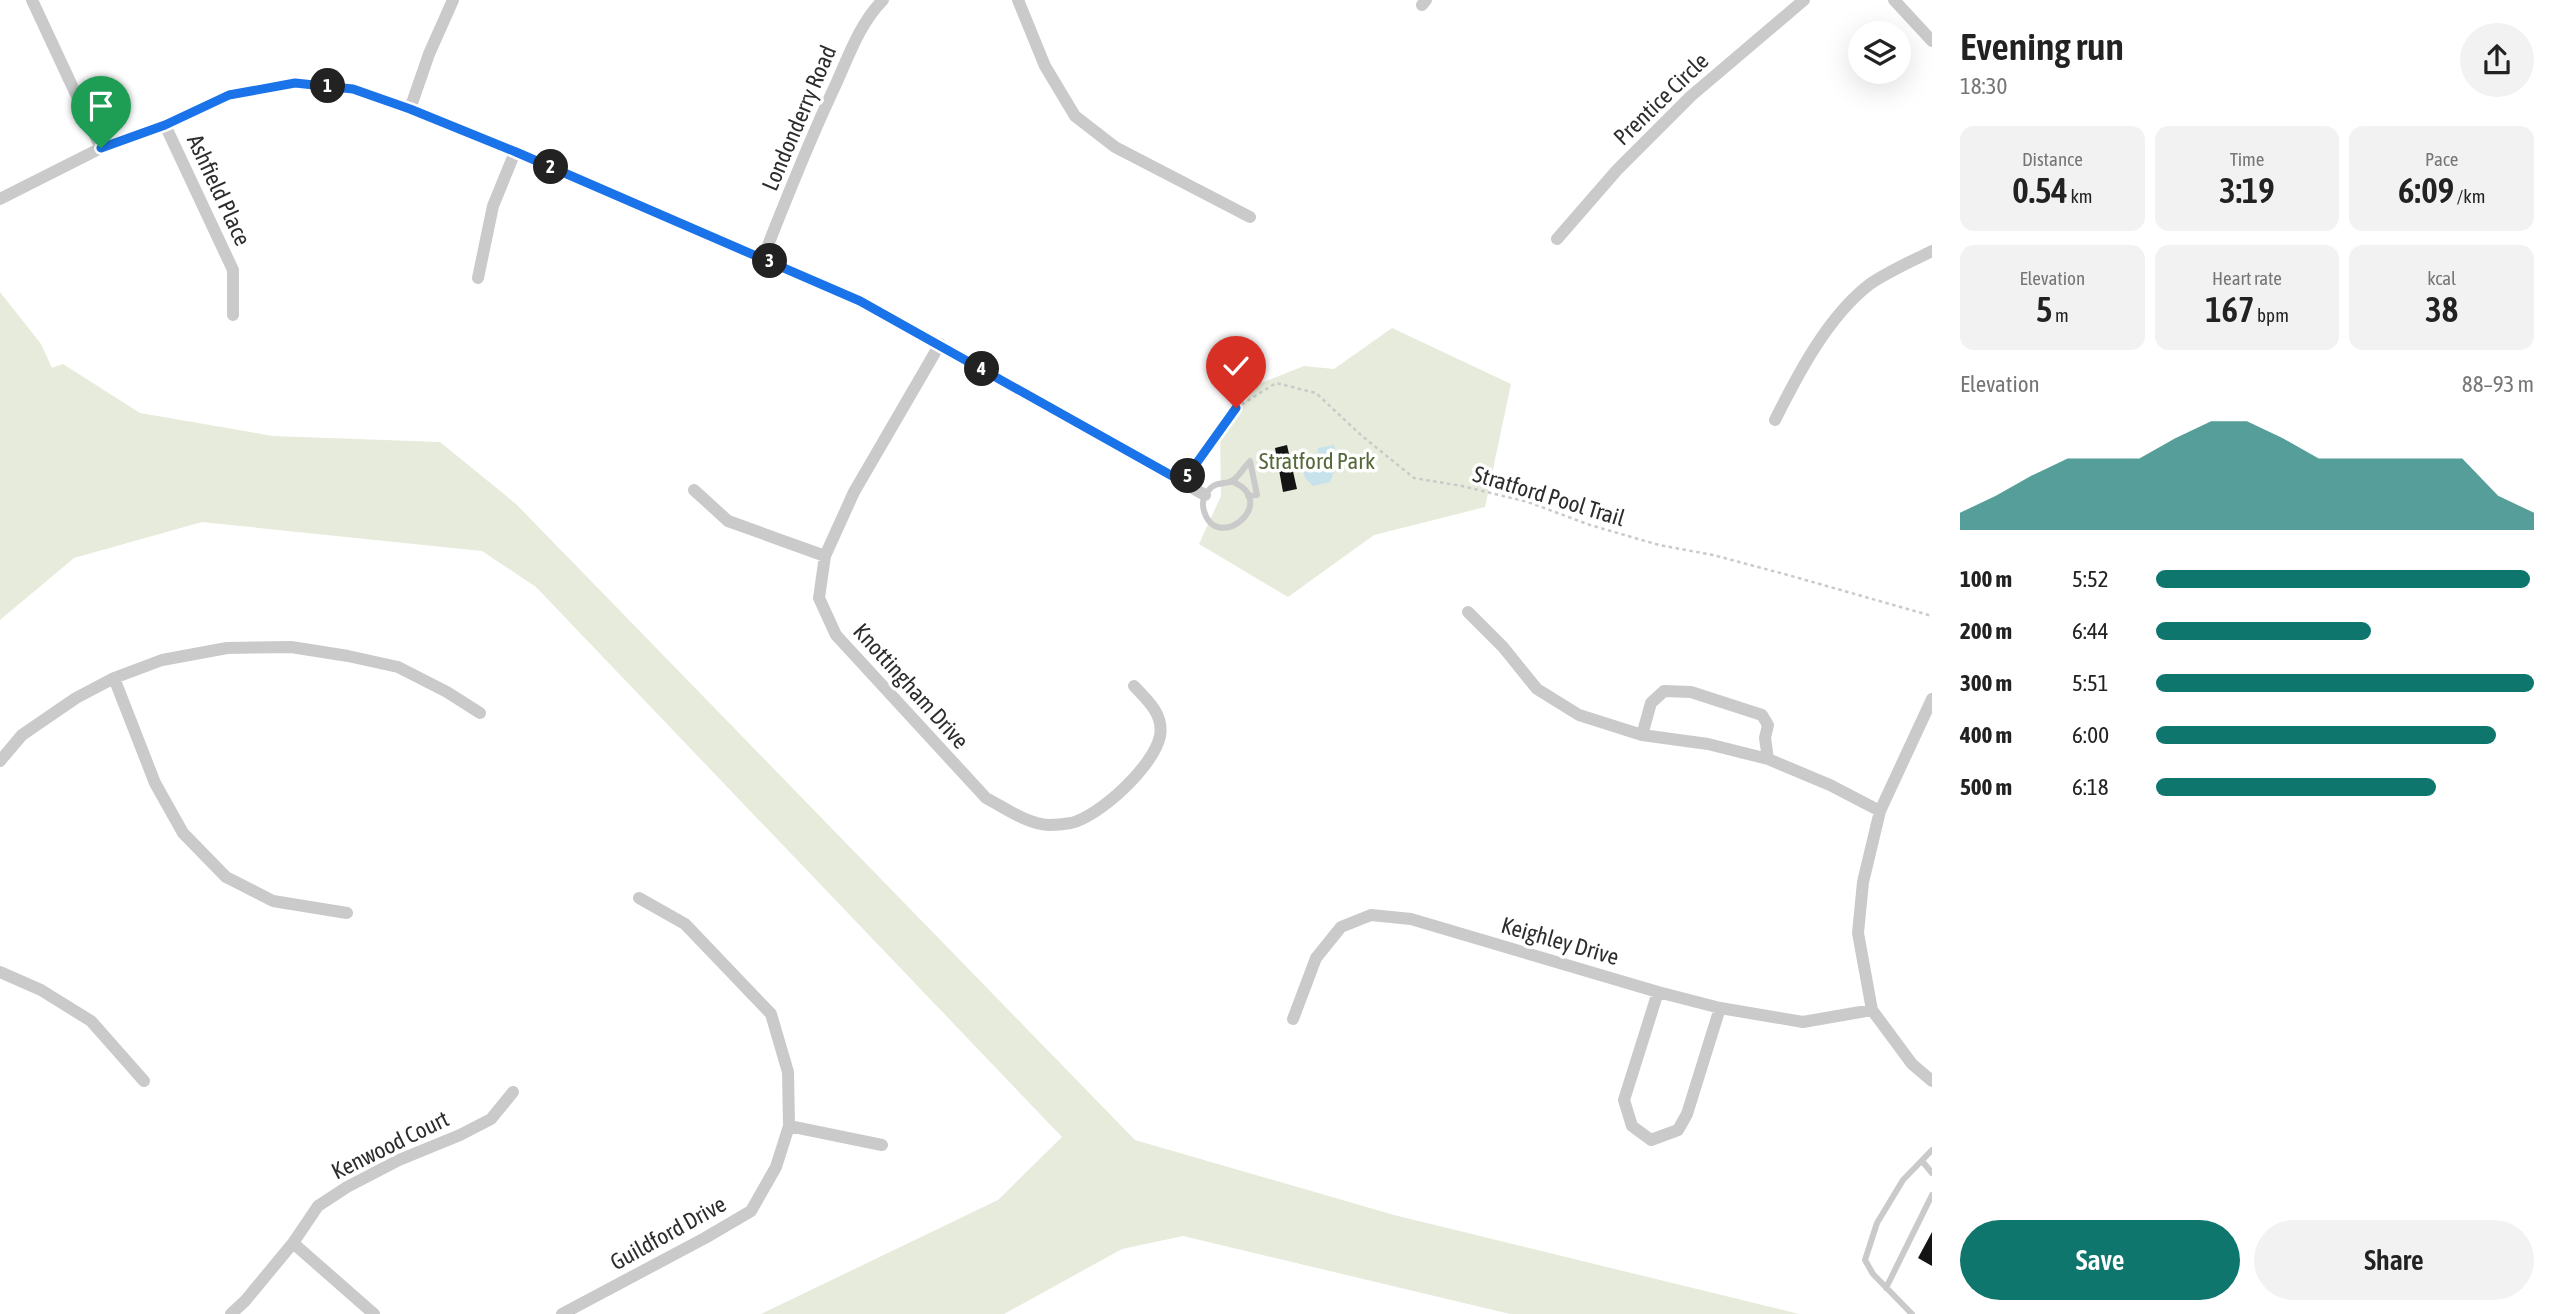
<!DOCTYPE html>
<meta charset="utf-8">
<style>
body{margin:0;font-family:"Asap Condensed",sans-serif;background:#f2f2f2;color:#222;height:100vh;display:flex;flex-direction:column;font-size:26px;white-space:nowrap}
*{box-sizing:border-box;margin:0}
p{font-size:23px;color:#767676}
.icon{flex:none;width:38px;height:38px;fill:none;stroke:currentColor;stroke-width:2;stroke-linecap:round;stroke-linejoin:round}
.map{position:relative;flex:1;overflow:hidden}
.sheet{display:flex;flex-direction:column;background:#fff;width:630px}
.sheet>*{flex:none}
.buttons{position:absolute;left:1848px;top:21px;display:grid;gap:14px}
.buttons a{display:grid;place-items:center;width:63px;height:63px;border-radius:50%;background:#fff;box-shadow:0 7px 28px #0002;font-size:35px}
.pin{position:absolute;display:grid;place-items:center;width:60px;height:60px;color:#fff;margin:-72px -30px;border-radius:50% 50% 50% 0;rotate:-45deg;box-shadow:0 0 7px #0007}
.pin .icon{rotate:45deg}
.km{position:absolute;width:35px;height:35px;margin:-18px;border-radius:50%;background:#222;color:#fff;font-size:19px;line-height:35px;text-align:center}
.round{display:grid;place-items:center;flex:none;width:74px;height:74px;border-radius:37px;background:#f2f2f2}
.summary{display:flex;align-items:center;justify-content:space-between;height:119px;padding:0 28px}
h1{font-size:38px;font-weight:600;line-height:52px}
.figures{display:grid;grid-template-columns:repeat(3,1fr);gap:10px;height:119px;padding:7px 28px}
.figures div{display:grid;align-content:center;border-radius:14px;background:#f2f2f2;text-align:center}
.figures b{font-size:35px;font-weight:600}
.figures small{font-size:19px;font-weight:400}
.figures p{font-size:19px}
.chart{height:196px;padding:14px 28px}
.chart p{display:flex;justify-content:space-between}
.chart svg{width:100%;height:126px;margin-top:7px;fill:#0f766e;opacity:.7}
.button{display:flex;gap:14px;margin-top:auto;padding:14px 28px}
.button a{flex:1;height:80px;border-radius:42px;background:#0f766e;color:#fff;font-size:28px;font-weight:600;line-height:80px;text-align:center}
.button a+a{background:#f2f2f2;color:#222}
ul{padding:0 28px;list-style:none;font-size:23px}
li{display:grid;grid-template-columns:112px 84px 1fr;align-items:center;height:52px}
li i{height:18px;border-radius:9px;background:#0f766e}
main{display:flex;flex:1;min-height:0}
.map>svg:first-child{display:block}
</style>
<main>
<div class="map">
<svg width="1932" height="1314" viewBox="0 0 1932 1314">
<rect width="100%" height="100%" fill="#fff"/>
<!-- green -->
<path fill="#e6ebdb" d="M0,292l41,52 11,24 11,-4 77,49 133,23 167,6 76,62 619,636 259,75 405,99h-289l-327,-78 -61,13 -118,65h-243l237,-114 64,-63 -526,-550 -54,-36 -280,-29 -128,36 -74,62z
M1392,328l119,56 -26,123 -111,28 -86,62 -89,-53 22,-48 -1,-62 39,-50 45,-18 30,3z"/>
<!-- water -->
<path fill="#c7e2ea" d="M1334,445l4,16 -8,21 -17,4 -7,-7 -4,-9 14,-3 2,-19z"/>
<!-- building -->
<path fill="#141414" d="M1287,445l10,44 -14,3 -8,-44z
M1932,1232v34l-14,-8z"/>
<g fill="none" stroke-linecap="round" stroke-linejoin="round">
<!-- path -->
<path stroke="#cacaca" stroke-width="2.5" stroke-dasharray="3.5 3.5" stroke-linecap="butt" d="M1191,471l45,-63 40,-25 40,10 46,43 52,42 48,8 66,16 62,23 69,20 54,10 75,20 144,41"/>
<!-- service -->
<path stroke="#cacaca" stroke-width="6" d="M1231,481c51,20 -14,74 -27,30 -2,-7 -1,-15 4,-20 7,-10 15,-6 24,-10 6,-3 13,-15 18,-20l7,34 -9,1
M1922,1161l10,12
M1886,1288l46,-93
M1912,1314l-39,-40 -8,-14 12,-37 26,-43 29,-30"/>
<!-- minor -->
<path stroke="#cacaca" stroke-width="12" d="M32,0l69,148
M1018,0l27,66 30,50 40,31 135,70
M1894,0l38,41
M1422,5l4,-5
M410,109l19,-55 24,-54
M165,125l68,145v45
M0,199l101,-51 64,-23 64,-30 66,-12 58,6 57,20 105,43 345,149 345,194
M1557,239l60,-69 74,-74 113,-96
M763,258c23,-59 46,-117 73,-174 13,-29 24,-61 47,-84
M478,278l15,-72 22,-54
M940,344l-86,148 -29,64 -6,42 17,37 150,163c19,10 41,26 63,27 7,0 16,-1 22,-2 29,-7 83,-57 89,-87 4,-22 -13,-36 -26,-50
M1775,420c23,-46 53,-104 95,-136 19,-13 42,-23 62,-33
M694,490l34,31 97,35
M1468,612l35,35 34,42 42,26 63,20 66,9 60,15 62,26 50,26
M114,678l41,105 28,50 43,44 47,24 74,12
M1932,699l-52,112 -17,71 -5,51 14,77 40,54 20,17
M1642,735l9,-32 13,-12 27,1 71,23 6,10 -3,13 3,21
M0,761l22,-26 54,-37 38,-20 48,-18 65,-12 64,-1 57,9 50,11 49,25 33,21
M0,972l41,18 50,31 53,60
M1658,992l-34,108 8,26 19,14 27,-10 9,-16 33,-106
M1293,1019l23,-61 25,-31 30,-12 40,4 247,73 62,16 83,14 69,-12
M789,1126l93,19
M293,1243l81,71
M231,1314l14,-13 48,-58 25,-37 29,-19 52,-27 61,-25 31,-16 22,-27
M562,1314l143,-76 46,-27 25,-44 13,-41 -1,-54 -17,-58 -86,-90 -46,-26"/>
</g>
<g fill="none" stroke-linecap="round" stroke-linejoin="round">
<!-- route casing -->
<g stroke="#fff" stroke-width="14">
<path id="route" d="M101,148l64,-23 64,-30 66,-12 58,6 57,20 106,43 344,149 323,181 53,-74"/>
</g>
<!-- route -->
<use href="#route" stroke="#1a73e8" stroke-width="9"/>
</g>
<g text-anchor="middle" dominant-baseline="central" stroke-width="7" stroke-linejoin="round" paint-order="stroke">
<!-- street labels -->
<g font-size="23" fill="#2d2d2d" stroke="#fff">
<text transform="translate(1661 99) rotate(-44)">Prentice Circle</text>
<text transform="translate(799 118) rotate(-67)">Londonderry Road</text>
<text transform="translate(219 190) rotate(65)">Ashfield Place</text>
<text transform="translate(1549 496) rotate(17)">Stratford Pool Trail</text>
<text transform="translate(911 686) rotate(48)">Knottingham Drive</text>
<text transform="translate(1560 941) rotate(16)">Keighley Drive</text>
<text transform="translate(390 1145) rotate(-26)">Kenwood Court</text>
<text transform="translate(668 1233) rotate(-29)">Guildford Drive</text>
</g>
<!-- park labels -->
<g font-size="23" fill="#57683b" stroke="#fff">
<text x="1317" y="461">Stratford Park</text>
</g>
</g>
</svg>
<div class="buttons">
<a><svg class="icon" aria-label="layers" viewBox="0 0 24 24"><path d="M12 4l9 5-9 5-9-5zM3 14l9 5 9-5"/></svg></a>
</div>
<div class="pin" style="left:101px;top:148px;background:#1e9e55"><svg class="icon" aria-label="arrive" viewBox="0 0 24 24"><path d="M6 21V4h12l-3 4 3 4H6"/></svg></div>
<div class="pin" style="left:1236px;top:408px;background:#d93025"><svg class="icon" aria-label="check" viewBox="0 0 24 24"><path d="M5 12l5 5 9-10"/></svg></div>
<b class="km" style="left:328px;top:86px">1</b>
<b class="km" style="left:551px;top:167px">2</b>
<b class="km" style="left:770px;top:261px">3</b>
<b class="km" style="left:982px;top:369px">4</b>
<b class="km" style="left:1188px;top:476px">5</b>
</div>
<section class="sheet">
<div class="summary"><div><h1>Evening run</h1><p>18:30</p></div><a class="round"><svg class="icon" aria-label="share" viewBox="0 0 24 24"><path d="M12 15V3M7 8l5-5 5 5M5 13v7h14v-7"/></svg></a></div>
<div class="figures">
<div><p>Distance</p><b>0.54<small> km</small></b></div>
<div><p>Time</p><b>3:19</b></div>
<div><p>Pace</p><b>6:09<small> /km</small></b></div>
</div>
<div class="figures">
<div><p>Elevation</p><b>5<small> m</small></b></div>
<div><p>Heart rate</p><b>167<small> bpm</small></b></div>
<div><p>kcal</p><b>38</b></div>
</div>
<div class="chart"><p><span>Elevation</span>88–93 m</p>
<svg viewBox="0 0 160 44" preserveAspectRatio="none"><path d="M0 44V38L10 32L20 25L30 19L40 19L50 19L60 12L70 6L80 6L90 12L100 19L110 19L120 19L130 19L140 19L150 32L160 38V44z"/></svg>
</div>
<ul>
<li><b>100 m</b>5:52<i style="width:99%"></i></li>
<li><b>200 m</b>6:44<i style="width:57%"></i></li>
<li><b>300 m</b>5:51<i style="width:100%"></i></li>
<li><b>400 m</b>6:00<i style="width:90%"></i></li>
<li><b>500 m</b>6:18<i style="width:74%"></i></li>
</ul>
<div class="button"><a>Save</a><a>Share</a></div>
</section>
</main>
